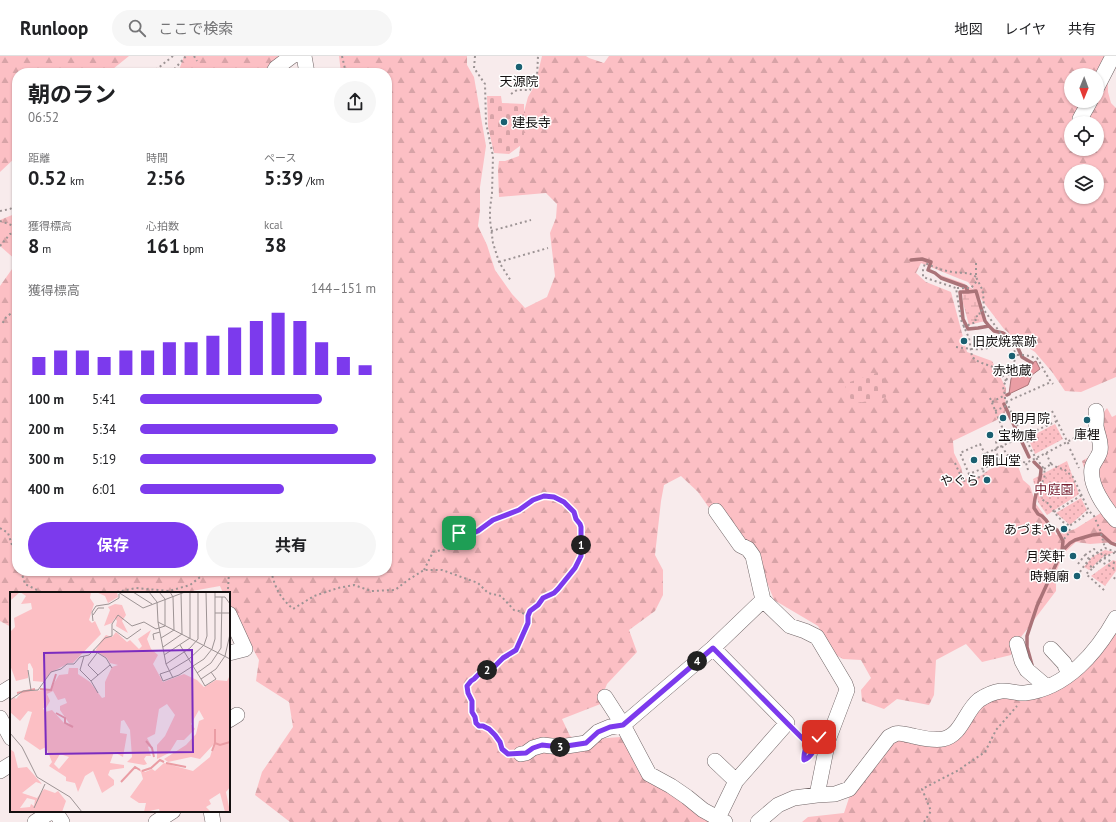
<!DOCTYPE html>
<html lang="ja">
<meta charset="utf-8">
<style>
body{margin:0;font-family:"PT Sans","Noto Sans JP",sans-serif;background:#f6f6f6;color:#202124;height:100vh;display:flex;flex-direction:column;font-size:15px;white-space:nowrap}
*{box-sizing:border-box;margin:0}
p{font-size:13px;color:#757577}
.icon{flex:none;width:22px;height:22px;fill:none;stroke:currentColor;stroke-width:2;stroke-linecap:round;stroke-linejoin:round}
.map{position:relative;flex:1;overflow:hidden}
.side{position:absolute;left:12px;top:12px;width:380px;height:508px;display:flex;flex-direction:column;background:#fff;border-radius:16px;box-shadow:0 1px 3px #0004}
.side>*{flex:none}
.needle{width:26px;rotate:181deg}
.controls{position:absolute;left:1064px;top:12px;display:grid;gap:8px}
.controls a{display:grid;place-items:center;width:40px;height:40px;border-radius:50%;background:#fff;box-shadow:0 1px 3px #0004;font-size:20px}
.pin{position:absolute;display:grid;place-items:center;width:34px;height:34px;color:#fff;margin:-17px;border-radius:8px;box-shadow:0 2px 6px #0006}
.km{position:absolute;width:20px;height:20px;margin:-10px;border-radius:50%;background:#222;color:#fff;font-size:11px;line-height:20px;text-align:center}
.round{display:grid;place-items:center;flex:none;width:42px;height:42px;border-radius:21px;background:#f6f6f6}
.summary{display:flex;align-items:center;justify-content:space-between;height:68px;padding:0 16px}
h1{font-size:22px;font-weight:700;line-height:30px}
.figures{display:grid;grid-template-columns:repeat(3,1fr);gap:6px;height:68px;padding:4px 16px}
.figures div{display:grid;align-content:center}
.figures b{font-size:20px;font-weight:700}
.figures small{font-size:11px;font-weight:400}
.figures p{font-size:11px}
.chart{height:112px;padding:8px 16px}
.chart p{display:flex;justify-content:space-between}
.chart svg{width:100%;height:72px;margin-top:4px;stroke:#7c3aed;stroke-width:6}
.button{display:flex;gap:8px;margin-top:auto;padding:8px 16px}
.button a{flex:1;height:46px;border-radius:24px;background:#7c3aed;color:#fff;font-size:16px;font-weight:700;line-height:46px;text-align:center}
.button a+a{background:#f6f6f6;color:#202124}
ul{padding:0 16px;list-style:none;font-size:13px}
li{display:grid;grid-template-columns:64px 48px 1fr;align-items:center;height:30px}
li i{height:10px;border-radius:5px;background:#7c3aed}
header{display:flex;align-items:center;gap:24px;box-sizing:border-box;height:56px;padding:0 20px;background:#fff;border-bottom:1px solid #e0e0e0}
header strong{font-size:19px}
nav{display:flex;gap:22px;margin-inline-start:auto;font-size:14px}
.search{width:280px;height:36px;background:#f6f6f6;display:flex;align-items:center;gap:10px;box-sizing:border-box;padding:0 14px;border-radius:22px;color:#757577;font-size:15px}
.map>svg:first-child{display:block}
</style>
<header>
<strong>Runloop</strong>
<div class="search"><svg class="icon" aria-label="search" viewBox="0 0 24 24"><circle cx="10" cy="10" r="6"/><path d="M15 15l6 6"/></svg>ここで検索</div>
<nav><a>地図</a><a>レイヤ</a><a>共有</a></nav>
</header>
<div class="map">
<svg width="1116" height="766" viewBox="0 0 1116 766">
<defs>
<pattern id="grass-dots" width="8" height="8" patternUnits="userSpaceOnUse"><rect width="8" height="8" fill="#fcbfc4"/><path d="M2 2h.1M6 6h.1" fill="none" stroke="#d7a3a7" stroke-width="1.8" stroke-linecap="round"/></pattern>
<pattern id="forest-firs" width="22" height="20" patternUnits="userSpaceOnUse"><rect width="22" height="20" fill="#fcbfc4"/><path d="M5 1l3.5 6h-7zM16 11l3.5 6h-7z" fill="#d7a3a7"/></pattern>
<pattern id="wetland-marsh" width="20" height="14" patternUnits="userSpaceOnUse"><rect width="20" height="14" fill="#fcbfc4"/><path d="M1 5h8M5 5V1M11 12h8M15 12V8" fill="none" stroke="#d7a3a7"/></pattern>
<pattern id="cemetery-stones" width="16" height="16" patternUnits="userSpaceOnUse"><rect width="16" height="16" fill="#fcbfc4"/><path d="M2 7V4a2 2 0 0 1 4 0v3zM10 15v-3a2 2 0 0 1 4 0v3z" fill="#d7a3a7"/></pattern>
</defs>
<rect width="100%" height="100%" fill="#f8ebec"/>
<!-- grass -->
<path fill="url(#grass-dots)" d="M1055,368l8,15 -28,15 -7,-16z
M1067,405l12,33 -32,21 -9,-13 -5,-23z
M1081,442l6,12 -17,15 -14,-12z
M1105,494l9,2 -11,5 -14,13 -5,-3 8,-10z
M1113,504l3,1v10l-11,15 -14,-10z"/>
<!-- forest -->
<path fill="url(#forest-firs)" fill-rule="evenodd" d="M0,0h129l-21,17h-91v83l-17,16z
M184,0h105l1,17h-112z
M339,0h128v9l7,12 12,69 -6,41v23l-2,16 9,19 8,25 17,24 13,14 22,-11 8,-21 -5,-43 6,-15 1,-14 -11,-11 -47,4 -1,-28 1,-8h6l14,-5 5,-44 4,-15 7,-12 7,-29h44l3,2 15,5 5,-7h498l1,36 3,11 5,5v269l-35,15 -16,-1 -13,-19 -17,-20 -17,-11 -14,-12 -36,-47 -8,-3 -39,-16 -5,10 10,9 25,10 16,60 25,9 14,27 -1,28 -52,25 1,12 7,14 2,9 6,5 13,-6 8,-6 10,-3 17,-3 6,17 7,6 6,18 14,19 6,12 19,-6 29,-18 -13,-18 -9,-32 12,-7 9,-41 4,-5 5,9 4,-2v127l-26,2 -14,-2 -12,11 -8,19v19l-35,46 -10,18 -29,7 -16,-18 -30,16 -2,35 -5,10 -32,-6 -13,10 -22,-8 -1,-11 10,-12 -10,-18 -18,-1 -9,-5 -16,-28 -44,-26 -11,-28 -37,-40 -28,-40 -17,-16 -17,9 -3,16 -6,54 8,15v25l-8,16 -26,19 8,22 -30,32 -6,15 2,4 -41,16 8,17 9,4 42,-3 19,37 45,26 31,22h-426l-35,-27 7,-23 31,-45 -4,-25 -33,-21 3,-21 -30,-54v-13h-6l-3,-7 -39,7h-170v34l-11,-6v-335l17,-24v309h370v-498h-46zM1071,19h26v26h-26zM1071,67h26v26h-26zM1071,115h26v26h-26z
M17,157v48l-17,-15v-26z
M1116,566v200h-314l6,-5 36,-4 7,-21 45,-53 34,5 43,-32 22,-16 49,-4z"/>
<!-- wetland -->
<path fill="url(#wetland-marsh)" d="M935,217l28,10 13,8 9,30 -16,4 -6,-22 -1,-15 -21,-10z"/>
<!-- cemetery -->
<path fill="url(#cemetery-stones)" d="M487,40h14l1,7 22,1v39l-15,11 -15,-1 -6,-26z
M882,315l6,26 -35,7 -9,-20z"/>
<!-- water -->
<path fill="#ea9da4" stroke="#aa7378" d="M1036,305l4,8 -8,6 -4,10 -19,9 2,-15 5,-10 8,-2 4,4v-6z"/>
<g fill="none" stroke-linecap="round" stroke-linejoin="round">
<!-- stream -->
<path stroke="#aa7378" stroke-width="3.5" d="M911,204l11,-1 9,3 -3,8 7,3 6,5 25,9 2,5h-8l3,27 5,10 10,-1 11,-2 5,5 9,2 9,6 5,7 5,11 10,6
M968,236l8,-1 9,30 4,5
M1007,339l2,-1
M1004,348l25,53
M1034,406l7,7c0,13 -7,25 -7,39l4,6 4,2 4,4 4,6 7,4 6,11 -1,10
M1032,609l-5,-18v-11l10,-30 25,-55 8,-8 5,-3 17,-5 9,-1 10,9 5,2"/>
<!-- minor casing -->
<g stroke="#706566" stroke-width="16">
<path id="minor" d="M304,0l3,17
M273,17l3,-5 16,-12
M1097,31l16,-31
M1080,63l10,-18
M1096,355c1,5 0,10 0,15 1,9 6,15 4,25 -1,6 -7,11 -8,17 -3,17 13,40 24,52
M716,455l24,34 8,4 5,7 10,44
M229,558l16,35 -16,4
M1017,588l5,17 5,9 20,17
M713,592l74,75 -51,58 -18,37
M1051,593l13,14 5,11
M0,638l11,-7
M605,641l18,28 26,49 22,12 16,11 16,13 22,12
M0,662l11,20
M229,664l8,-5
M521,698l5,-1 7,-5 10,-3 17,2 26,-4 12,-11 12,-5 13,-2 90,-77 50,-48 27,26 15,5 12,6 28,47 2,6 -19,50 -11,55
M715,705l21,20
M0,715l11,-7
M55,755l7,11
M211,755l2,11
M35,766l17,-11
M156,766l17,-11
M758,766l20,-17 16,-7 23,-3 18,-1 14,-5 40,-52c2,-1 4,-2 6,-3 5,-2 12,1 18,2 9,2 21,5 30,3 19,-4 22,-28 36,-39 6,-4 15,-8 22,-9 8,-1 16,3 24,2 42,-5 72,-41 91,-75"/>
</g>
<!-- path -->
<path stroke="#9c9394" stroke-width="2" stroke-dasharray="2 3" stroke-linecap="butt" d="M194,0l3,5
M342,0l4,17
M475,0l-1,12 11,16 1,39 7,33 -1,37 -2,16v11l3,23 6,19 12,19
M152,17l21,-17
M171,17l15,-17
M257,17l4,-4
M511,38l6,-4h13l4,-13h3l1,-21
M0,155l10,-2 7,-4
M0,165l17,6
M491,175l40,-11
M0,190l10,-12 7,-1
M499,206l49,-14
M976,207v14l7,14 1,19 17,24 9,6 6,15 -3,11 -10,21 2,8v5l3,5 10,22
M976,221c-8,-6 -13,-3 -23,-5 -10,-1 -19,-5 -28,-9l-2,7v7l33,11 5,32 8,18 3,19 7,5 17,6 6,7 4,6
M957,232h14l6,-7
M3,267c1,-6 9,-10 14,-13
M963,271l13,-5 -1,-5 5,-2 -1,-4 5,-1
M956,291c18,2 37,8 45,-13
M1017,299h8l12,3c6,9 9,18 16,26
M990,342l12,29v4l-2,3 2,3 -6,5 2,6
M992,346l13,-7
M1006,346l45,-20
M995,355l13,-6
M1052,355l17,34
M1080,378l3,6
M1025,380l7,16 12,17 1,6 -4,11v10l2,4 6,4 5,8 9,10 7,4
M1002,381l17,-7
M980,388l5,10 4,12 -20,8 -9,-21z
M1002,390l5,9h5l5,1 1,4 8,3
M995,393l7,18
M1070,393l9,19
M1046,397l5,11
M982,399l75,-34
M955,407l8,18 21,-5 -1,-8
M1051,408l7,4 6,1 9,8 16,34 5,5 6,14 5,18
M1044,413l7,-5
M1028,414l-2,-7 20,-10 38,-20
M1054,456l28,-17
M0,472l8,5 9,27
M1066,472l14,-9 10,-9
M1064,483l5,-6 1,-7
M1085,499l9,-6 6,6 3,-2 3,4
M1104,502l12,6
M1099,505l11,5 6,4
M1086,507l7,5 -7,6 19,17
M1078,508l7,-9 4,4
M1093,512c6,-8 14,-12 23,-16
M424,514l9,-18c5,-2 9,-1 13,-3 7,-3 10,-13 15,-18 4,0 8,3 12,2 7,-1 12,-8 18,-12 9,-5 20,-6 29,-11 6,-3 11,-9 18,-12 12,-5 27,1 34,13 2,2 2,5 4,8 1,3 4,4 5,8v29l-6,12 -17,21 -5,4 -10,5 -5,7 -8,6 -2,4
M21,515l4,13 18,9
M271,515c5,19 8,25 22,38l21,-13 24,-8 16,-3 17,6 24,-1 13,-10 16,-10h18l36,13 10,10 13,3 13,14 5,1 9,5v7l-12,27 -13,8 -10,10 -14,5 -11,10 -1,3v7l5,8v11l3,5 1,6 3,2 4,1 6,3 6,6 5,7 2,7 6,5
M1080,516c7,-11 13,-18 25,-24l11,4
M1114,523l2,-4
M112,537l24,-5 33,3 21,-6 18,-14
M225,537l3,-4 1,-17 -3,-1
M796,675c6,6 12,10 10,19 -1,4 -2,6 -2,10l6,-3 1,-3
M924,766l7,-11 -9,-22 35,-18 28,-19 11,-22 21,-24"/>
<!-- minor -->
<use href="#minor" stroke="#fff" stroke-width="15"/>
</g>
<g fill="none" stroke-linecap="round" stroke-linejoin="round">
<!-- route casing -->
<g stroke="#fff" stroke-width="8">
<path id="route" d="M459,477l5,-2 9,2 5,-2 15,-11 26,-10 14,-10 11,-4 10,1 10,5 10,10 2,7 4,5 1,3v29l-6,12 -17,21 -4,4 -11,5 -5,7 -8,6 -2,5v7l-12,27 -13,8 -10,10 -13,5 -6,6 -3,2 -4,5 1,7 4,8v11l3,5 1,6 3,3h4l6,3 6,6 5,7 2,7 6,5 18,-1 7,-5 9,-3 18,2 26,-4 12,-11 12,-5 13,-2 90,-77 74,75 19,19c1,6 -3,11 -2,18 9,-3 12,-15 15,-23"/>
</g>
<!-- route -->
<use href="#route" stroke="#7c3aed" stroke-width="5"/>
</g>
<!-- markers -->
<g fill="#1a6071" stroke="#fff" stroke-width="1.5">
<circle cx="519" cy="11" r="4"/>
<circle cx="504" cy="66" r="4"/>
<circle cx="964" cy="285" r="4"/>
<circle cx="1012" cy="300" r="4"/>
<circle cx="1003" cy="362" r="4"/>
<circle cx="1087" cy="364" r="4"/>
<circle cx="990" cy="379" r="4"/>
<circle cx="974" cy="404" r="4"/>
<circle cx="987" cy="424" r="4"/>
<circle cx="1064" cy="473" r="4"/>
<circle cx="1073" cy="500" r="4"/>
<circle cx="1077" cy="520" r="4"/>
</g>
<g text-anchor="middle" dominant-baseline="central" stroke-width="3" stroke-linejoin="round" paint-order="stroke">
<!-- poi labels -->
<g font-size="13" fill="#141010" stroke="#fff" text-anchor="start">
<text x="519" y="25" text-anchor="middle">天源院</text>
<text x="512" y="66">建長寺</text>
<text x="972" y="285">旧炭焼窯跡</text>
<text x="1012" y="314" text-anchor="middle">赤地蔵</text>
<text x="1011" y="362">明月院</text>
<text x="1087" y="378" text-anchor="middle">庫裡</text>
<text x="998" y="379">宝物庫</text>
<text x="982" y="404">開山堂</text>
<text x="979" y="424" text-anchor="end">やぐら</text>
<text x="1056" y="473" text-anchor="end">あづまや</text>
<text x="1065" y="500" text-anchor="end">月笑軒</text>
<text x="1069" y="520" text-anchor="end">時頼廟</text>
</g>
<!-- park labels -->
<g font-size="13" fill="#751d2f" stroke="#fff">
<text x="1054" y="433">中庭園</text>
</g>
</g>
<!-- overview -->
<g transform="translate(10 536)">
<rect width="220" height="220" fill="#f8ebec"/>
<path d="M0,0h81l-1,6 4,6 -5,16 3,3 3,-2 6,13 -28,29h-4l-19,10 -6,9 -11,-1v-12l-3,-6 -2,1v14l-12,3 -6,-16v-33l5,-5 -1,-9 18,-9 -1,-6 -10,1 5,-8 -6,-4 -9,8zM86,0h21l1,5 -10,6 -3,-7zM105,12l7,1 4,10 -4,6 6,12 -12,-7 1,-5 -2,-3 -3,5 -8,3 6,-16 -2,-3zM141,38l-4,9 4,10 7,6 -5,9 10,18 21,-8 13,6 7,7 12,-7 11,1 3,-6v112l-4,5 4,20h-5l-5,-19 -11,7 2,4 -5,3 5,5h-51l-1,-3 -15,3 2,-9h-7l-9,-6 13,-18 -2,-7 -5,-4 -8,4 6,-4h2l9,4 7,-3 3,2 9,-8 29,8 17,-14 4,-13 -14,15 -9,-2 -23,5 -4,-3 22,-14 10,-11 3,-13 5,-2 -5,-9 -8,14 4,5 -11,11h-7l-8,13 -12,6v-14l8,-9 10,-21 -8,-11 -8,5 -4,25 -8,4 4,7 -3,2 3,9h-5l-2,3 3,5 -3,1 -17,-3 5,-5 -2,-27 -6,-10 -3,1 -1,12 7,1 -4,23 -9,-5 -4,11 14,2v3l-14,2 -2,5 6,5v5l-12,8 -9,-22 -8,5 -7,16 -3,-9 -9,-2v-4l-17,-11 3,-4 -6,-15 -6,3 -16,-11 8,-27 -4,-1 -8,10 -10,-9v-12l4,-3 2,2 7,-8 27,-1 9,-15 9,-1 1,-6h9v6l12,8 12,16 3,-1v-15l7,-15 6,-2 -8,-2 -3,-5 -12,-7 6,-10 5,-6 6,2 4,-5 11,10 3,-2 9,9 3,-3 -4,-7zM43,99l5,9 7,-2 2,5 -7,3v4l11,16 -6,-2 -13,-14 -7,2 -2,-4h3l4,-7 -3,-7zM50,162l9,3 -10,12 -5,-5zM0,157l4,3 4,16 9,-1 15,17 -6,-2 -14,11 15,5 7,-9 11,4 3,-2 8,10 -4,11h-52zM17,206l8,2 -1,6 -3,-2 -1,3 -10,1z" fill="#fcbfc4" fill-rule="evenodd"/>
<path fill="none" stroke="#ea9da4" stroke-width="2" d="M30,97l11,1 5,-16M7,101l18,-4M46,121l9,5v5l8,4M205,137v14M136,149l6,7 2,9M202,159l3,-8 5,2 10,-3M156,171l20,4M132,179l9,-3 9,-8 4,2M111,190l14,-15 5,3"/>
<path fill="none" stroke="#9d9394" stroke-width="1" d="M108,0l25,16 42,-16M123,0l19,12M139,0l8,10 1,20 8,42 7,14M196,0l1,44 -3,9 -15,14 -20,12 -9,3 3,7 16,-6 14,-9 11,-7 8,-10 3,-10v-47M205,5h10l5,7v24M205,21h15M83,23l5,-7h6M83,29l-1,-9 4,-6 13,-2 10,-6v-4M148,30l72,37M103,37l14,10 14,-10M151,46l13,-8 -1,-33 -3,-5M144,48l-1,-6 7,-2M170,53l21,34 15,-10 9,-13 5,-22M153,55l19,-13 -1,-41M83,58l13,8 6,10M87,61l-9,12 10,10M154,63l26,-17v-46M74,64l-4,14 11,11 19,-16M156,72l24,-16 8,-9v-47M18,78l3,20M187,81l14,-10 10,-15 1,-51M191,87l4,7 11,-7 -5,-7M81,89l7,12M0,108l13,-9 15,-1 13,-18 10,-3 6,-5h7l6,-7 9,-2 16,-17 7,-2v-12l6,-9 14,11 12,-4 12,7 9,-3v-27l-6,-7M0,141l12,14 15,30 33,20 12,15M24,216l11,-24"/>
<path fill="#7b2cbf" fill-opacity="0.15" stroke="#7b2cbf" stroke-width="2" d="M182,58l1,102 -147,2 -2,-101z"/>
<rect width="220" height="220" fill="none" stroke="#141010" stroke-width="2"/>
</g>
</svg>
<div class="controls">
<a><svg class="needle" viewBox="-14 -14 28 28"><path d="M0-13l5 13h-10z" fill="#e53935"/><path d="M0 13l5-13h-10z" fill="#757577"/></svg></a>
<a><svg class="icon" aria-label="locate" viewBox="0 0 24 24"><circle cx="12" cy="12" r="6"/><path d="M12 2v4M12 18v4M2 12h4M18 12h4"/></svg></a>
<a><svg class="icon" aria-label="layers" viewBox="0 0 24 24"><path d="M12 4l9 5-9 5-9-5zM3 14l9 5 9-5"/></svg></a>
</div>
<div class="pin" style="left:459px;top:477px;background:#1e9e55"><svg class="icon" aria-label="arrive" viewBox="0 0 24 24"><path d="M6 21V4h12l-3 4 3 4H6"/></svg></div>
<div class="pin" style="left:819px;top:681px;background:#d93025"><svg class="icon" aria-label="check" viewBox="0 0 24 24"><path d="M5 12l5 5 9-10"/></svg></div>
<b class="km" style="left:581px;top:489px">1</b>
<b class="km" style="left:487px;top:614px">2</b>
<b class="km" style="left:560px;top:691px">3</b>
<b class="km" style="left:697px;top:605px">4</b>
<section class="side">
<div class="summary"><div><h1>朝のラン</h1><p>06:52</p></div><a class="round"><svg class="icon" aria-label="share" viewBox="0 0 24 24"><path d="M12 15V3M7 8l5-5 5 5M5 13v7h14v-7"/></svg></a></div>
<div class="figures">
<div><p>距離</p><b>0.52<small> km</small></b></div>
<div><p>時間</p><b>2:56</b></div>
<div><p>ペース</p><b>5:39<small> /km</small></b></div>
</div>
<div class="figures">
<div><p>獲得標高</p><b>8<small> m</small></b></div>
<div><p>心拍数</p><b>161<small> bpm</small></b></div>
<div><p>kcal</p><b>38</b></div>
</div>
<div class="chart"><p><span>獲得標高</span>144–151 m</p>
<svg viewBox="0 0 160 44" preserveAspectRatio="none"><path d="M5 44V33M15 44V29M25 44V29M35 44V33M45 44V29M55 44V29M65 44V24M75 44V24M85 44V20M95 44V15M105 44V11M115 44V6M125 44V11M135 44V24M145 44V33M155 44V38"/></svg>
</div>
<ul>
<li><b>100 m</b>5:41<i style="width:77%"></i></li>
<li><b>200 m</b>5:34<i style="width:84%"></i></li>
<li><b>300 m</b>5:19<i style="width:100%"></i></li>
<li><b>400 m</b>6:01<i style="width:61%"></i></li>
</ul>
<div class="button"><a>保存</a><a>共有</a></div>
</section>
</div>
